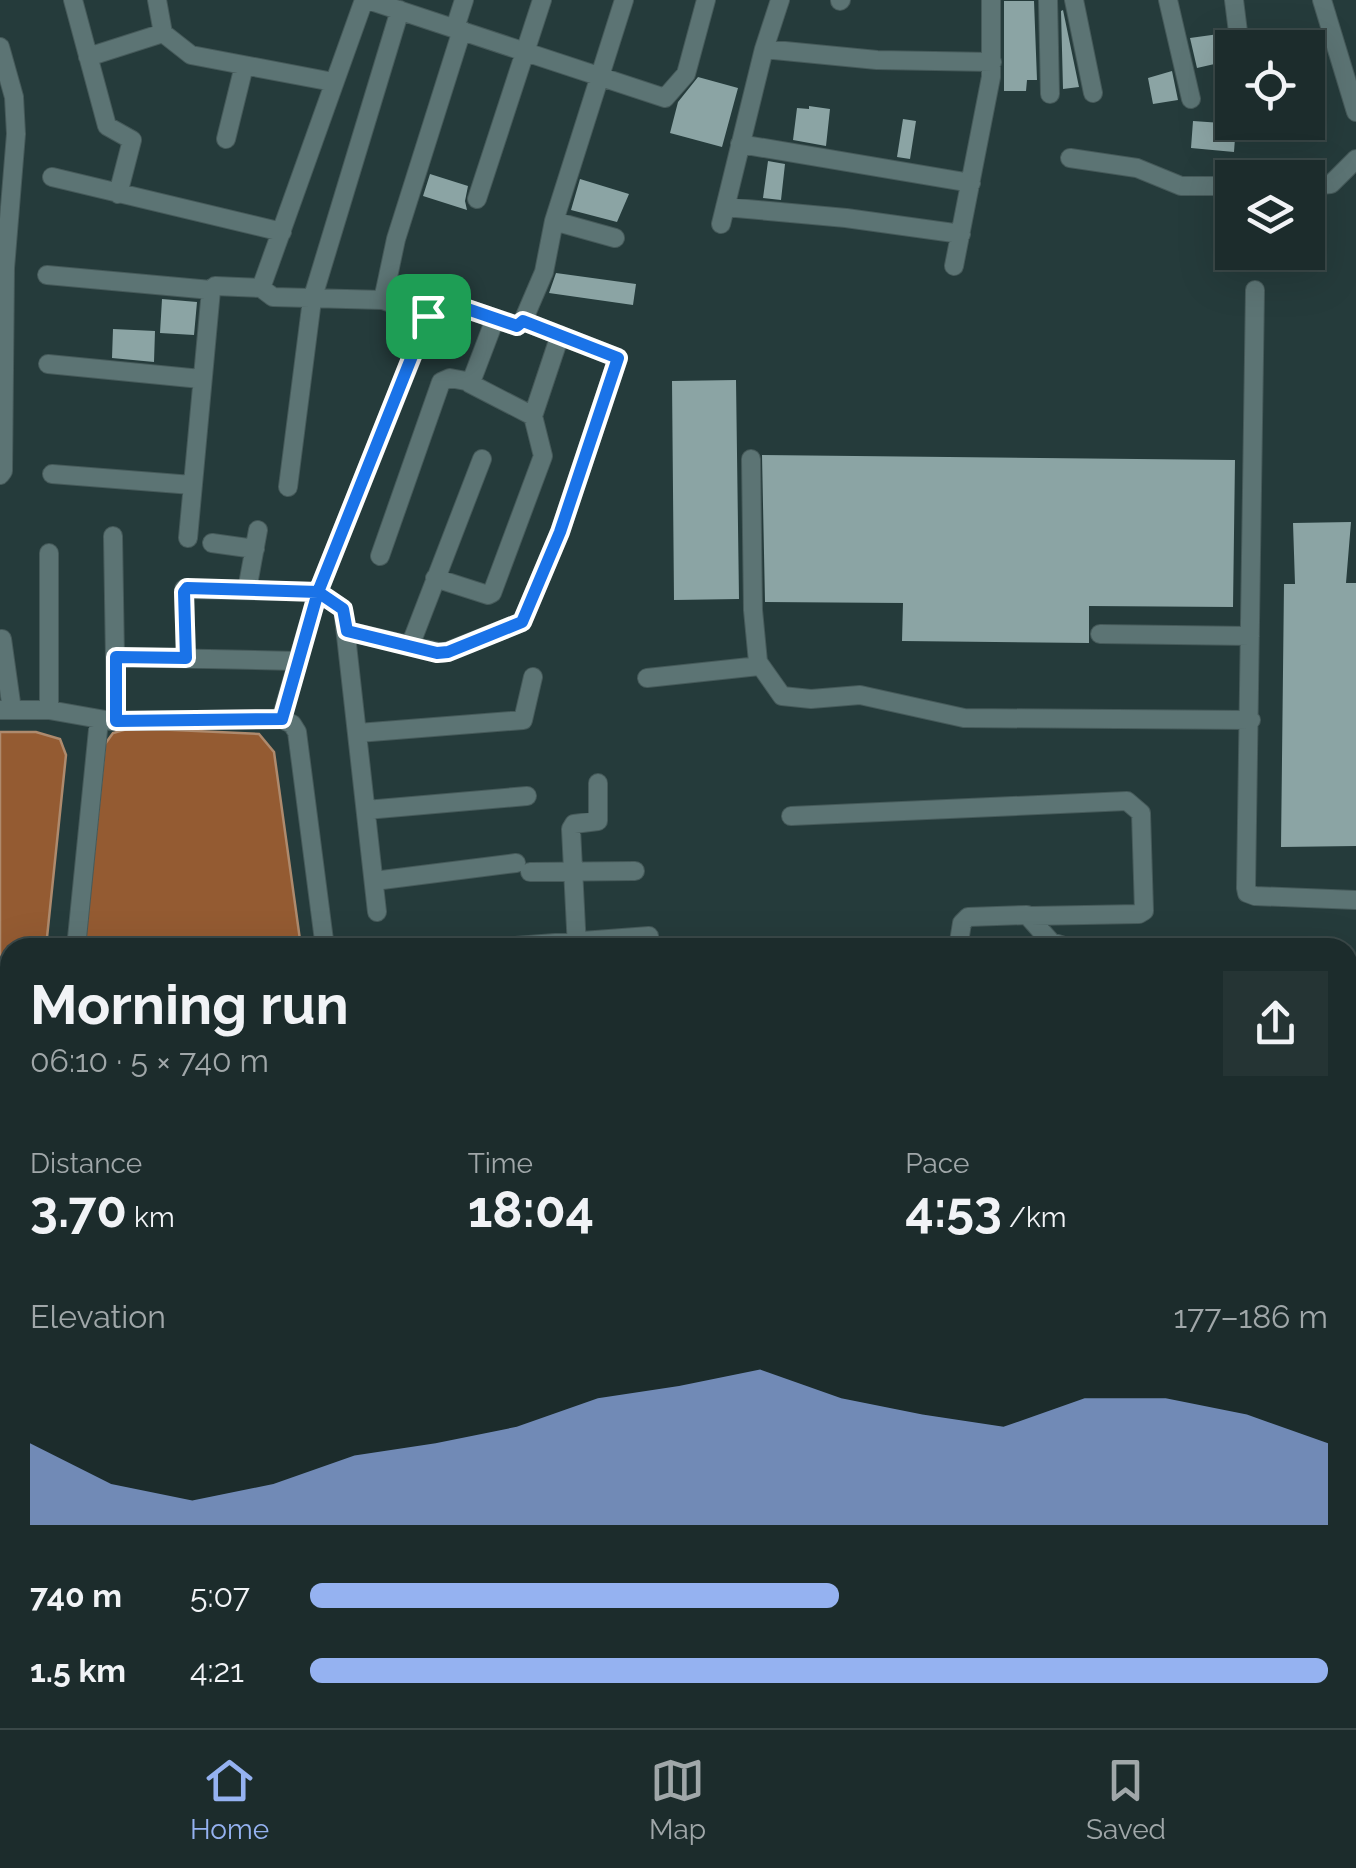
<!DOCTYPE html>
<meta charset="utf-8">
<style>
body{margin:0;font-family:Raleway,sans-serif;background:#253434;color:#f1f3f6;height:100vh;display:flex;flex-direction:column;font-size:38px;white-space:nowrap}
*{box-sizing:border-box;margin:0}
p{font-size:32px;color:#a0a7a9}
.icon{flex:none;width:55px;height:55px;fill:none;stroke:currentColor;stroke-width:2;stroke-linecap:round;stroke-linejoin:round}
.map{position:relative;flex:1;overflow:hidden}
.sheet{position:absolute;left:0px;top:938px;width:1358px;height:792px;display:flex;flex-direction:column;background:#1c2c2c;border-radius:30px 30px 0 0;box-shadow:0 10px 40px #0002,0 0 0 2px #3a4848}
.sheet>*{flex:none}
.tools{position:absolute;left:1215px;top:30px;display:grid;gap:20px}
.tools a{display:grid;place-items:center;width:110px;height:110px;border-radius:0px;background:#1c2c2c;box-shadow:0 10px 40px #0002,0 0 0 2px #3a4848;font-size:50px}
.pin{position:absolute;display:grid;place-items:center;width:85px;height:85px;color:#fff;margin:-42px;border-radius:20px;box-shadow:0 5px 15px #0006}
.round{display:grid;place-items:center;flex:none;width:105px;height:105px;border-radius:0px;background:#253434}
.headline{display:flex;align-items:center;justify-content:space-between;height:170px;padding:0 30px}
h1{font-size:55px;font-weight:700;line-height:75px}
.stats{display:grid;grid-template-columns:repeat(3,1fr);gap:15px;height:170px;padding:10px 30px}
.stats div{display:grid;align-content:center}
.stats b{font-size:50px;font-weight:700}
.stats small{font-size:28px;font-weight:400}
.stats p{font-size:28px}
.chart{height:280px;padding:20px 30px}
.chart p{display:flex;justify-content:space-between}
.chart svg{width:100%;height:180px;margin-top:10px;fill:#95b2f1;opacity:.7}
ul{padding:0 30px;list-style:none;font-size:32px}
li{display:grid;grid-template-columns:160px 120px 1fr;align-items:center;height:75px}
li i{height:25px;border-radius:12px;background:#95b2f1}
.tab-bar{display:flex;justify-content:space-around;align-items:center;height:140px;border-top:2px solid #3a4848;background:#1c2c2c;font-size:28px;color:#a0a7a9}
.tab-bar a{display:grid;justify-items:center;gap:5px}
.tab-bar .current{color:#95b2f1}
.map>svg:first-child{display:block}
</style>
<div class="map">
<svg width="1356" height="1728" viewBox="0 0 1356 1728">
<rect width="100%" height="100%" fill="#253b3b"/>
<!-- water -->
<path fill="#945b32" stroke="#ae8a6d" stroke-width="2.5" d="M131,728l128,6 15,18 27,195 -217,1 21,-204 8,-11z
M0,732h36l24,7 6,16 -20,192 -36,1 -2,472 -8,3z"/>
<!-- building -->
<path fill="#8ba4a4" d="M1004,1h30l3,79h-10l-1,11h-22z
M1063,10l16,77 -16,2 -2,-78z
M1226,33l6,27 -35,8 -7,-30z
M1172,71l6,29 -25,4 -5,-26z
M698,77l40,11 -16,59 -52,-14 8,-31z
M809,106l21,3 -4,37 -33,-6 4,-32 12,1z
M903,119l13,2 -6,38 -13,-2z
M1193,121l43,3 -2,28 -43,-4z
M768,161l17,3 -4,36 -18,-2z
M430,174l38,12 -3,15 2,9 -44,-14z
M580,179l49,15 -12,28 -46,-12z
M556,273l80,11 -3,21 -84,-12z
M162,299l35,3 -3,33 -34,-2z
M113,329l42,2 -1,31 -42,-4z
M736,380l3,219 -65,1 -2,-219z
M762,455l473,5 -2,147 -144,-1v37l-187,-2 1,-38 -138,-1z
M1351,522l-5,61h10v263l-75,1 3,-263h11l-2,-61z"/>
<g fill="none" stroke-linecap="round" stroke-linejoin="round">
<!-- minor casing -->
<g stroke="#465a5a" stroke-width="20">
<path id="minor" d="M73,0l34,126 25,14 -14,54
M157,0l6,33 28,22 142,27
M364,0l-103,288 12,9 110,3 45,16
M368,0l297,98 21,-24 20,-74
M1048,0l2,94
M1074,0l19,93
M1168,0l23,99
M1234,0l6,48
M1322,0l34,112
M840,1l1,-1
M455,28l9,-28
M0,47l14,50 2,37 -11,134 -2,203 -3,4
M764,49l113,11 115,2
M88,57l75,-24
M226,139l18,-73
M740,144l231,39
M1070,158l67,10 44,18h51
M52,177l230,55
M1308,186l23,-2 25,-25
M477,199l65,-199
M725,207l121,11 115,16
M554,221l61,17
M721,224l43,-175 16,-49
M954,266l37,-189v-77
M47,275l164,15
M1255,290l-9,598 1,5 8,3 101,4
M383,300l13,-61 66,-209
M48,364l153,15
M469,383l64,33
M751,459l2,151 5,52 24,34 29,3 49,-4 104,23 287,2
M52,474l140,11
M288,487l24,-187 88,-290
M113,536l3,185
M188,538l23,-248 4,-4 46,2
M212,543l43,6
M49,553v157
M380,556l61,-174 9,-4 21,4 24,-63
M435,578l53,17 4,-2 51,-137 -10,-40 27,-81
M247,590l11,-60
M347,631l96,22 79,-31 38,-90 58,-174 -95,-37
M1100,634l150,2
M2,639l10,71
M410,646l72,-187
M115,657l183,4
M186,659l-2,-70 134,3 25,17 34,303
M647,678l112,-12
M0,710h49l62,11 170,-2 11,5 5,8 28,216
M281,719l37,-127 116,-290 7,-2 76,26 6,-5 21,-49 10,-51 70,-221
M358,733l165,-13 10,-43
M366,810l161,-14
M791,816l336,-15 14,12 3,98 -5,3 -108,2
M530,872l105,-1
M374,881l142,-18
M76,948l23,-228
M487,948l162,-12
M577,948l-6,-119 3,-5 24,-3v-38
M958,948l4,-25 6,-6 59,-2 24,27 20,6
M1348,1029l8,2
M87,1720v8
M771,1720l1,8
M1030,1725l23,3
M653,1728l1,-8
M959,1728l2,-8
M1110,1728l1,-8
M1181,1728l1,-8
M1349,1728l3,-88"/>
</g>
<!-- minor -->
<use href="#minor" stroke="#5c7474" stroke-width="18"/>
</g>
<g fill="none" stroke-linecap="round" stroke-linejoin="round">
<!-- route casing -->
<g stroke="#fff" stroke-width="20">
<path id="route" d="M428,316l-110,276 -36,127 -166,2v-64l70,1 -2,-66 3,-4 131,4 25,17 4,22 90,22 11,-1 74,-30 38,-90 58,-174 -95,-37 -6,5 -76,-26 -7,2 -6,14"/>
</g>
<!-- route -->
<use href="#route" stroke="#1a73e8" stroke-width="12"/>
</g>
</svg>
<div class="tools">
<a><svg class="icon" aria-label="locate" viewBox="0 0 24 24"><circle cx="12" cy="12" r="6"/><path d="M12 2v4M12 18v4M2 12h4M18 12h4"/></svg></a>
<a><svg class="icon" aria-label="layers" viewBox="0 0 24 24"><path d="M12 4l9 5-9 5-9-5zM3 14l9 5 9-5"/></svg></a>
</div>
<div class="pin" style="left:428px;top:316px;background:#1e9e55"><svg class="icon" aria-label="arrive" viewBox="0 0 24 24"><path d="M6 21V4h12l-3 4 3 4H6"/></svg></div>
<section class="sheet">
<div class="headline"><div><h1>Morning run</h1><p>06:10 · 5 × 740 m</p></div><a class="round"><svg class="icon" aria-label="share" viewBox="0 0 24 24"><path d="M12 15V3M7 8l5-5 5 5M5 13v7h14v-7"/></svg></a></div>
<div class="stats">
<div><p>Distance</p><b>3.70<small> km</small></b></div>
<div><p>Time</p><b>18:04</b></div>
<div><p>Pace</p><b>4:53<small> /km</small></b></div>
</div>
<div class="chart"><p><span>Elevation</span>177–186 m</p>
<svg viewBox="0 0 160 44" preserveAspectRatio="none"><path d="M0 44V24L10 34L20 38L30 34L40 27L50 24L60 20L70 13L80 10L90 6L100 13L110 17L120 20L130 13L140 13L150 17L160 24V44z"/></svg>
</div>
<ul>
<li><b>740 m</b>5:07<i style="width:52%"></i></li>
<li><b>1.5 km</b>4:21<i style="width:100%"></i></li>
</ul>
</section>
</div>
<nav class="tab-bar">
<a class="current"><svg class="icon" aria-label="home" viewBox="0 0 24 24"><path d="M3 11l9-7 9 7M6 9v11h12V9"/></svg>Home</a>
<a><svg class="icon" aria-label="map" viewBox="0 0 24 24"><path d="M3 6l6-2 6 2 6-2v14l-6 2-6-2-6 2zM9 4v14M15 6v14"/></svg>Map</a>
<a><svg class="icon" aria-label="saved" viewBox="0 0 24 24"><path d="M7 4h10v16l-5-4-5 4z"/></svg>Saved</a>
</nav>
